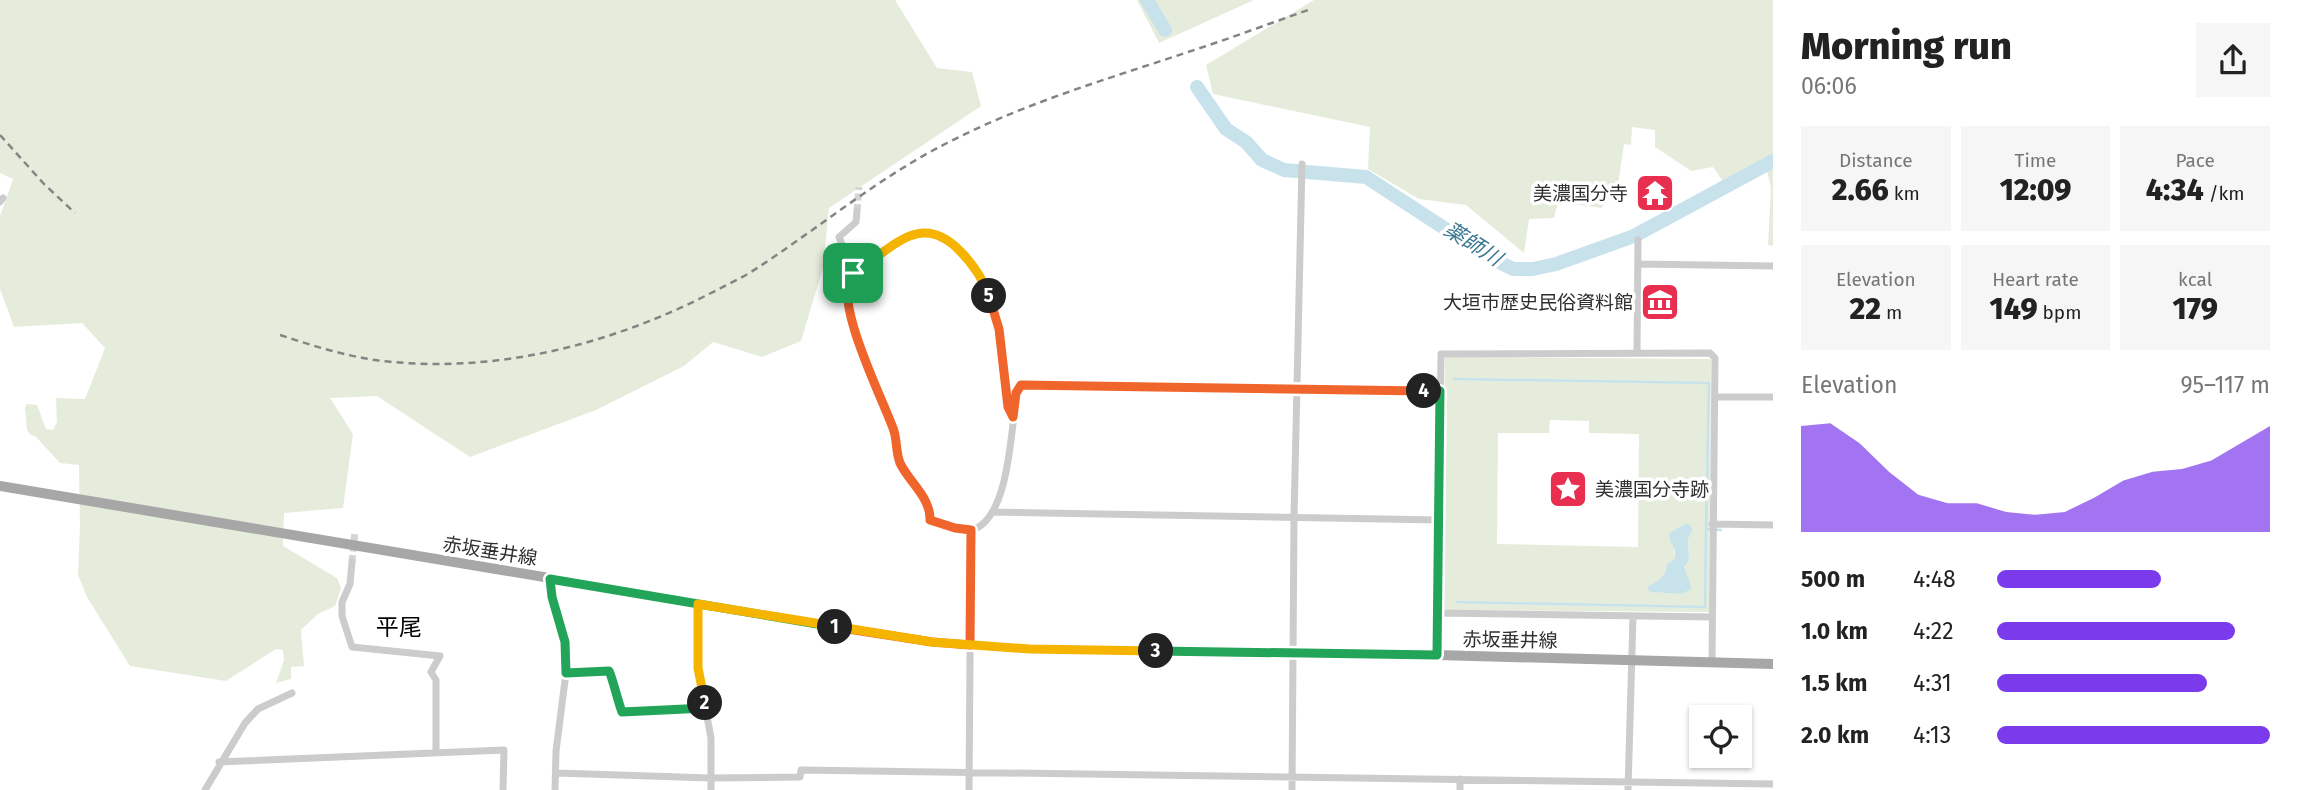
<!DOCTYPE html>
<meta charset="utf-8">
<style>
body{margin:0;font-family:"Fira Sans","Noto Sans JP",sans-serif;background:#f6f6f6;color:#222;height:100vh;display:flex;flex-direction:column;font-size:26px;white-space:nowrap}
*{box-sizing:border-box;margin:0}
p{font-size:23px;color:#767676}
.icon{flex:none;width:38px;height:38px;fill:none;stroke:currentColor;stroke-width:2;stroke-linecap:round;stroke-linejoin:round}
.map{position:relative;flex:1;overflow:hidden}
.side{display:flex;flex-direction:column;background:#fff;width:525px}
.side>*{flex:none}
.buttons{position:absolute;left:1689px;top:705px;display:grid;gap:14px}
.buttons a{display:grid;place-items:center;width:63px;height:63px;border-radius:0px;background:#fff;box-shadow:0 2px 5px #0004;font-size:35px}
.pin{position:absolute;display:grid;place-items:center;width:60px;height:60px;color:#fff;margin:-30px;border-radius:14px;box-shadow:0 4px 10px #0006}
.km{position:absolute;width:35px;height:35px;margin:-18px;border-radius:50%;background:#222;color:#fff;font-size:19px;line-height:35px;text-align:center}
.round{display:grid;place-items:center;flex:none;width:74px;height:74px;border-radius:0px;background:#f6f6f6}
.headline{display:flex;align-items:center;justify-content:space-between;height:119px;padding:0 28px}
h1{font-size:38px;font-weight:800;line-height:52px}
.metrics{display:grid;grid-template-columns:repeat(3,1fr);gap:10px;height:119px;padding:7px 28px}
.metrics div{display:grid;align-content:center;border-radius:0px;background:#f6f6f6;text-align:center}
.metrics b{font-size:30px;font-weight:800}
.metrics small{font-size:19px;font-weight:400}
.metrics p{font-size:19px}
.chart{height:196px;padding:14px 28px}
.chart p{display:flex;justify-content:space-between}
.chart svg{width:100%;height:126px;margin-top:7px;fill:#7c3aed;opacity:.7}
ul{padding:0 28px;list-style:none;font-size:23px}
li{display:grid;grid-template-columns:112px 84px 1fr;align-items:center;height:52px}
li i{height:18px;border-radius:9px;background:#7c3aed}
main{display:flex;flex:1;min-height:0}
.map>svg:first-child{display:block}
</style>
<main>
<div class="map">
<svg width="1773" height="790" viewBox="0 0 1773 790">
<rect width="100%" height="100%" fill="#fff"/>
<!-- green -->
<path fill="#e6ecdc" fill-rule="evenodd" d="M0,0h895l42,68 35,4 9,34 -152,102 -6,60 -22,73 -39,16 -49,-15 -29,24 -88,44 -126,47 -93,-61 -47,2 23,36 -10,74 -59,5 -1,33 54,32 4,10 -6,18 -17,8 -17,16 3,36 -13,1v12l-15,4 8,-23 -1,-10 -7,-1 -50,32 -96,-15 -43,-69 -9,-22 2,-50 -1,-60 -19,-2 -24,-26 -6,-3 -3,-4 -2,-22 2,-4 10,1 9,24 7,1 4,-8 -1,-24 29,1 20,-51 -23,-25 -68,4 -14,-38v-73l13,-37 -13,-6z
M1137,0h117l-95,43z
M1314,0h459v246l-5,-1 3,-57 -6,-26 -41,21 -11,-16 -22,4 -36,-24v-17l-23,-3 -1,18 -7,-1 -6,41h-9l-7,23 -44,-6 -4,16 -25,1 -5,34 -58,-48 -47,-6 -51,-30 2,-42 -157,-33 -7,-29z
M1445,357l266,2 -2,253 -266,-2zM1550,420l39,1v12l50,1 -1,113 -141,-3 1,-111h51zM1685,524h4l4,6 -5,9 1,21 -4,3 -4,31 -31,-2v-7c11,-3 17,-10 17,-21l8,-6 -1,-11 -5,-14z"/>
<!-- water -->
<path fill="#c8e2ec" d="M1685,524h4l4,6 -5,9 1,21 -5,7 8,22 -11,5 -31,-2 -3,-5c11,-6 19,-9 20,-23l8,-6c2,-11 -7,-16 -6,-25z"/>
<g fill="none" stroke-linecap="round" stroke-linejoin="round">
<!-- stream -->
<path stroke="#c8e2ec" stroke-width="2.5" d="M1454,379l255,4 -3,146 15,1
M1457,602l248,5 1,-77"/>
<!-- river -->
<path stroke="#c8e2ec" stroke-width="14" d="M1147,0l18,30
M1197,87l29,42 20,13 16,18 22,10 82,7 121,79 26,13h20l23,-5 78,-28 139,-75"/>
<!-- minor-tunnel -->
<path stroke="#d5d5d5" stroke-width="7" stroke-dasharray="7 3.5" stroke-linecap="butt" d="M857,211l2,-24
M352,562l3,-31"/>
<!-- minor -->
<path stroke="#ccc" stroke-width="7" d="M0,202l3,-4
M1638,264l135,2
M853,273l-14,-36 17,-15 1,-11
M1637,353l1,-113
M1715,397h58
M1014,417l-6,-10c-7,-57 -7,-124 -56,-164 -10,-7 -22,-14 -35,-11 -16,5 -27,17 -40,27 -9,6 -19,10 -27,17l-4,9 1,22 28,83 18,39 6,31 10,19 17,22 4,19c12,4 30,13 42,10 34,-10 38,-85 42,-114 1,-11 0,-22 7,-31l419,6
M993,512l447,8
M1712,524l61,1
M352,562l-2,22 -8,18v14l10,31 88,9 -9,16 5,8v72
M550,579l2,18 13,45 1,31 -10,78 -1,39
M698,604v64l13,70v52
M1438,613l274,4
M1437,655l4,-301 269,-1 5,5 -3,305
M566,673l43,-1c3,4 9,30 13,40l84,-4
M219,762l285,-12 -1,40
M556,773l155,5 89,-1 1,-7 972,14
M205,790l40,-67 13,-14 34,-16
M969,790l2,-260
M1292,790l2,-272 8,-354
M1460,790v-11
M1628,790l5,-174"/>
<!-- major -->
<path stroke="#a7a7a7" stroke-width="10" d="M0,486l932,156 98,7 407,6 336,9"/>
<!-- rail -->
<path stroke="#848484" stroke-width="2.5" stroke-dasharray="7 5" stroke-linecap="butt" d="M0,135l44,49 31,29
M280,335c37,12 74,24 113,27 110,10 221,-19 318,-69 13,-7 27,-13 40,-21 67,-43 129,-96 200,-131 79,-40 163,-64 246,-92 37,-12 74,-26 111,-39"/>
</g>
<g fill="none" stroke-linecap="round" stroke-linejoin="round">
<!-- split-1 casing -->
<g stroke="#fff" stroke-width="14">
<path id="split-1" d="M835,627l97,15 38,3 1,-115 -16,-2 -25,-8c1,-22 -21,-38 -30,-57 -4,-10 -3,-22 -6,-32 -10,-30 -64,-134 -41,-158"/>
</g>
<!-- split-2 casing -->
<g stroke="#fff" stroke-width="14">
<path id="split-2" d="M705,703l1,5 -84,4c-4,-10 -10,-36 -13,-41l-43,2 -1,-31 -13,-45 -2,-18 285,48"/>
</g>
<!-- split-3 casing -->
<g stroke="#fff" stroke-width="14">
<path id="split-3" d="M705,703l-7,-35v-64l234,38 98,7 126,2"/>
</g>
<!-- split-4 casing -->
<g stroke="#fff" stroke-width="14">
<path id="split-4" d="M1156,651l281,4 3,-264h-16"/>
</g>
<!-- split-5 casing -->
<g stroke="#fff" stroke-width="14">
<path id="split-5" d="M989,296l10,33 9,78 5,10 3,-24 5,-8 403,6"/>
</g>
<!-- split-6 casing -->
<g stroke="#fff" stroke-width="14">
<path id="split-6" d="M853,273c38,-22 66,-64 107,-22 13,13 23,28 29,45"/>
</g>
<!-- split-1 -->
<use href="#split-1" stroke="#f0652b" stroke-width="9"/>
<!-- split-2 -->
<use href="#split-2" stroke="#22a559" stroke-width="9"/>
<!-- split-3 -->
<use href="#split-3" stroke="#f5b400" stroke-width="9"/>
<!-- split-4 -->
<use href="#split-4" stroke="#22a559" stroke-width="9"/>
<!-- split-5 -->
<use href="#split-5" stroke="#f0652b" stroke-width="9"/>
<!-- split-6 -->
<use href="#split-6" stroke="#f5b400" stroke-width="9"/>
</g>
<!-- icons -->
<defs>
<g id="temple-square" transform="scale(2.0125)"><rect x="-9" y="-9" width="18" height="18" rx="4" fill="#e82f4f" stroke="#fff"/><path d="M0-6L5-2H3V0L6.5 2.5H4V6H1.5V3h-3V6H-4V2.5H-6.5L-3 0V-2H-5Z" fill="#fff"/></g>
<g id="museum-square" transform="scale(2.0125)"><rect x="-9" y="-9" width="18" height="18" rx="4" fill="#e82f4f" stroke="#fff"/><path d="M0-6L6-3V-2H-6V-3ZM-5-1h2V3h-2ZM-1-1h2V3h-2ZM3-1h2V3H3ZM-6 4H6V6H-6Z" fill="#fff"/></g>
<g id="sight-square" transform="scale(2.0125)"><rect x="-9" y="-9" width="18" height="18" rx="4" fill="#e82f4f" stroke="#fff"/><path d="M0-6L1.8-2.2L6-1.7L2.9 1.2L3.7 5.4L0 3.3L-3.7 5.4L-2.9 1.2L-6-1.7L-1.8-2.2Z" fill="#fff"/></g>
</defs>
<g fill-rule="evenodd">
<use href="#temple-square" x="1655" y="193"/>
<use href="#museum-square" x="1660" y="302"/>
<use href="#sight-square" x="1568" y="489"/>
</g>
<g text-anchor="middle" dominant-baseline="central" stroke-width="7" stroke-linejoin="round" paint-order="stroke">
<!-- poi labels -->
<g font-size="19" fill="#2f2f2f" stroke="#fff" text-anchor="end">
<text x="1628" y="193">美濃国分寺</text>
<text x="1633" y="302">大垣市歴史民俗資料館</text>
<text x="1595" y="489" text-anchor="start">美濃国分寺跡</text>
</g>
<!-- street labels -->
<g font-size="19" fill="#2f2f2f" stroke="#fff">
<text transform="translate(490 551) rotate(9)">赤坂垂井線</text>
<text transform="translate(1510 640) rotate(1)">赤坂垂井線</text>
</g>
<!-- water labels -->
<g font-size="21" font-style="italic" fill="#3b7992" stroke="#fff">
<text transform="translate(1473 244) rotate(32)">薬師川</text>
</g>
<!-- quarter labels -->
<g font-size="23" fill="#000" stroke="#fff">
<text x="399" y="627">平尾</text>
</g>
</g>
</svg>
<div class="buttons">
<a><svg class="icon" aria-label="locate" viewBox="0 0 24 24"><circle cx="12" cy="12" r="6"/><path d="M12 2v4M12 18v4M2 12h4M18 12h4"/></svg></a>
</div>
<div class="pin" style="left:853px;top:273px;background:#1e9e55"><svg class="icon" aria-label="arrive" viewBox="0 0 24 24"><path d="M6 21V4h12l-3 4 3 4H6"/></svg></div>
<b class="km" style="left:835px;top:627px">1</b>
<b class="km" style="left:705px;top:703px">2</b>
<b class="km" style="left:1156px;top:651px">3</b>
<b class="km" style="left:1424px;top:391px">4</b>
<b class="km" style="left:989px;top:296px">5</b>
</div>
<section class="side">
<div class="headline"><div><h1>Morning run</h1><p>06:06</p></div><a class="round"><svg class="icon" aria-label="share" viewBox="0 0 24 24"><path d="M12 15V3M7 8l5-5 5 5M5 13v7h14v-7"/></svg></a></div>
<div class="metrics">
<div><p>Distance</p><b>2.66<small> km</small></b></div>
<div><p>Time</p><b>12:09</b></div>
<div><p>Pace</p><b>4:34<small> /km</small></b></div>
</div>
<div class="metrics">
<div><p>Elevation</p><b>22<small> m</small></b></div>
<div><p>Heart rate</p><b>149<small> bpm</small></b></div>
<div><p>kcal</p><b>179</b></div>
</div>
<div class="chart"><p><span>Elevation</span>95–117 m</p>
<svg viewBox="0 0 160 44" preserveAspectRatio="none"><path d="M0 44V7L10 6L20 13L30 23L40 31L50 34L60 34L70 37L80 38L90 37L100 32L110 26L120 23L130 22L140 19L150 13L160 7V44z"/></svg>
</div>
<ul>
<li><b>500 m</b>4:48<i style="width:60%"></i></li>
<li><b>1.0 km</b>4:22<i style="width:87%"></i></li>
<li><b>1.5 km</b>4:31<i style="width:77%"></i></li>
<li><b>2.0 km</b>4:13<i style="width:100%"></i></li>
</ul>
</section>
</main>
